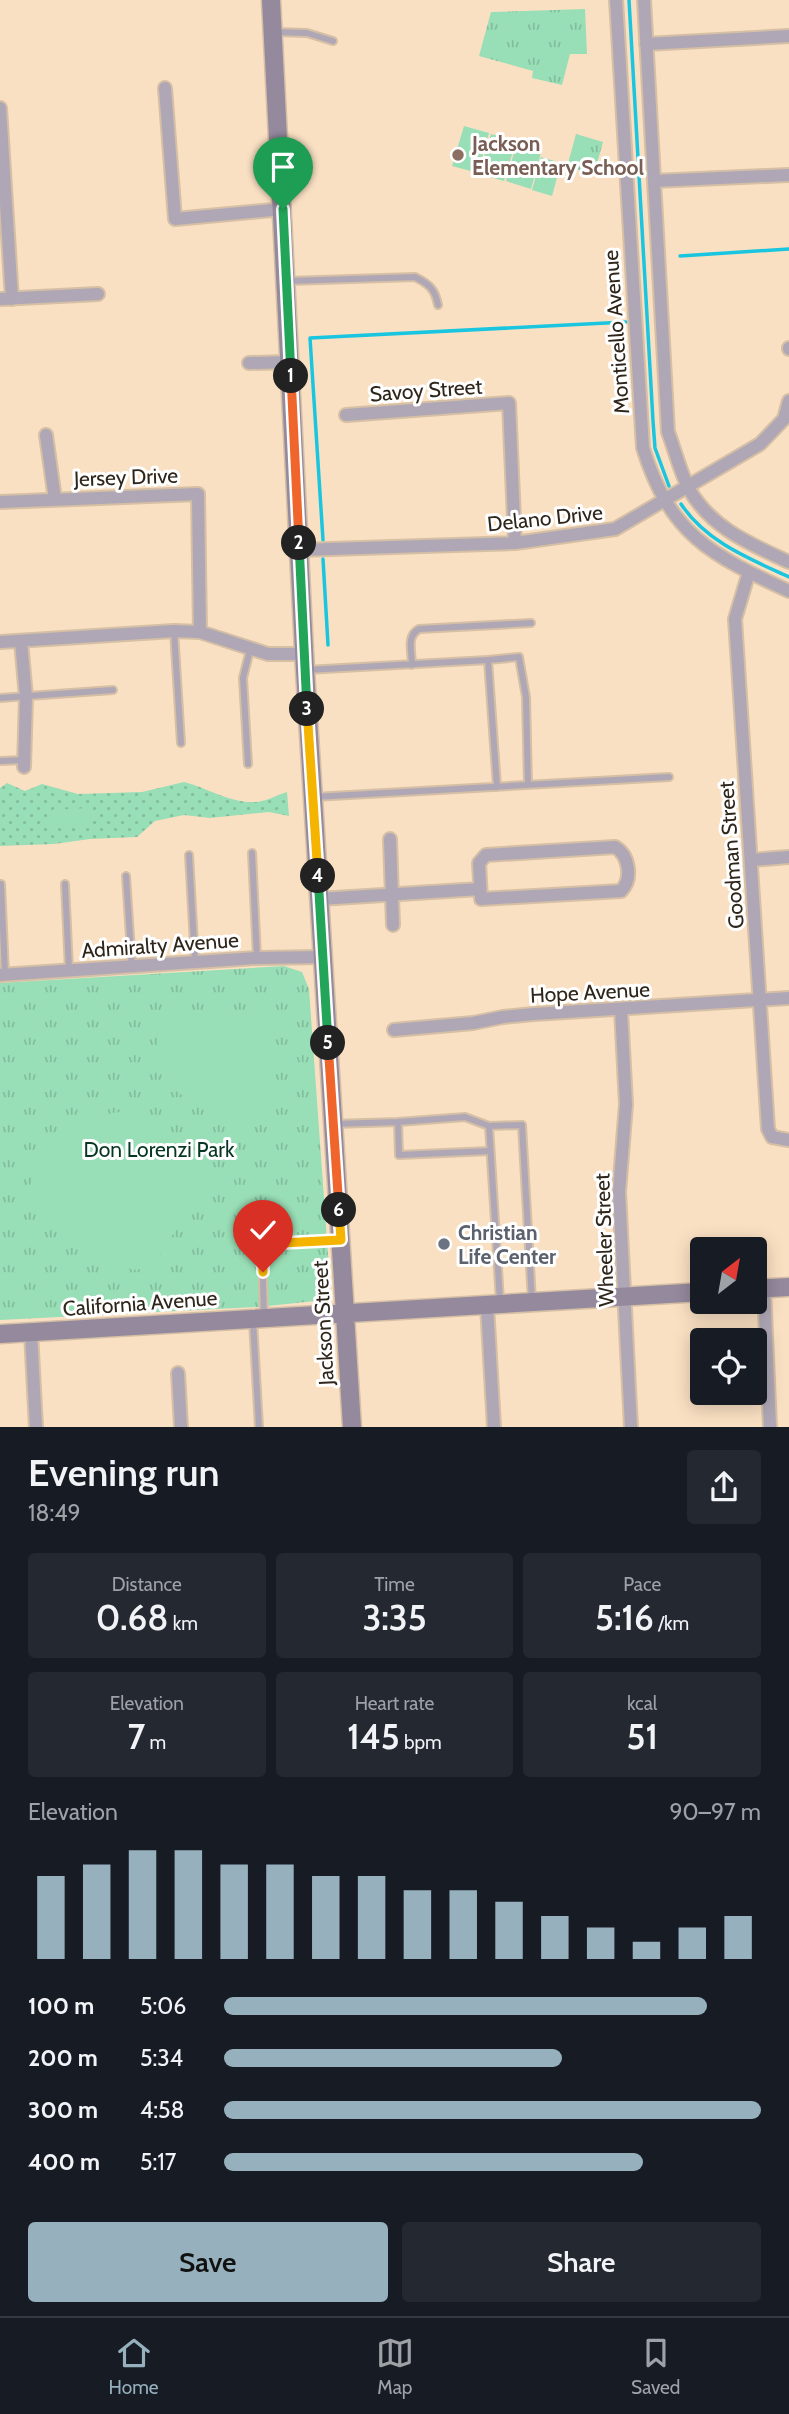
<!DOCTYPE html>
<meta charset="utf-8">
<style>
body{margin:0;font-family:Cabin,sans-serif;background:#242831;color:#f1f3f6;height:100vh;display:flex;flex-direction:column;font-size:26px;white-space:nowrap}
*{box-sizing:border-box;margin:0}
p{font-size:23px;color:#9ea1a6}
.icon{flex:none;width:38px;height:38px;fill:none;stroke:currentColor;stroke-width:2;stroke-linecap:round;stroke-linejoin:round}
.map{position:relative;height:1427px;overflow:hidden}
.details{display:flex;flex-direction:column;background:#171b24;flex:1}
.details>*{flex:none}
.needle{width:46px;rotate:31deg}
.tools{position:absolute;left:690px;top:1237px;display:grid;gap:14px}
.tools a{display:grid;place-items:center;width:77px;height:77px;border-radius:7px;background:#171b24;box-shadow:0 4px 18px #0003;font-size:35px}
.pin{position:absolute;display:grid;place-items:center;width:60px;height:60px;color:#fff;margin:-72px -30px;border-radius:50% 50% 50% 0;rotate:-45deg;box-shadow:0 0 7px #0007}
.pin .icon{rotate:45deg}
.km{position:absolute;width:35px;height:35px;margin:-18px;border-radius:50%;background:#222;color:#fff;font-size:19px;line-height:35px;text-align:center}
.round{display:grid;place-items:center;flex:none;width:74px;height:74px;border-radius:7px;background:#242831}
.summary{display:flex;align-items:center;justify-content:space-between;height:119px;padding:0 28px}
h1{font-size:38px;font-weight:600;line-height:52px}
.stats{display:grid;grid-template-columns:repeat(3,1fr);gap:10px;height:119px;padding:7px 28px}
.stats div{display:grid;align-content:center;border-radius:7px;background:#242831;text-align:center}
.stats b{font-size:35px;font-weight:600}
.stats small{font-size:19px;font-weight:400}
.stats p{font-size:19px}
.chart{height:196px;padding:14px 28px}
.chart p{display:flex;justify-content:space-between}
.chart svg{width:100%;height:126px;margin-top:7px;stroke:#96b0bd;stroke-width:6}
.button{display:flex;gap:14px;margin-top:auto;padding:14px 28px}
.button a{flex:1;height:80px;border-radius:7px;background:#96b0bd;color:#111;font-size:28px;font-weight:600;line-height:80px;text-align:center}
.button a+a{background:#242831;color:#f1f3f6}
ul{padding:0 28px;list-style:none;font-size:23px}
li{display:grid;grid-template-columns:112px 84px 1fr;align-items:center;height:52px}
li i{height:18px;border-radius:9px;background:#96b0bd}
.dock{display:flex;justify-content:space-around;align-items:center;height:98px;border-top:2px solid #363941;background:#171b24;font-size:19px;color:#9ea1a6}
.dock a{display:grid;justify-items:center;gap:4px}
.dock .current{color:#96b0bd}
.map>svg:first-child{display:block}
</style>
<div class="map">
<svg width="789" height="1427" viewBox="0 0 789 1427">
<defs>
<pattern id="grass-dots" width="8" height="8" patternUnits="userSpaceOnUse" patternTransform="scale(1.75)"><rect width="8" height="8" fill="#98deb6"/><path d="M2 2h.1M6 6h.1" fill="none" stroke="#83be9c" stroke-width="1.8" stroke-linecap="round"/></pattern>
<pattern id="park-tufts" width="24" height="20" patternUnits="userSpaceOnUse" patternTransform="scale(1.75)"><rect width="24" height="20" fill="#98deb6"/><path d="M3 7l-1-3M5 7V3M7 7l1-3M15 17l-1-3M17 17v-4M19 17l1-3" fill="none" stroke="#83be9c"/></pattern>
</defs>
<rect width="100%" height="100%" fill="#fae0c3"/>
<!-- grass -->
<path fill="url(#grass-dots)" d="M184,782c24,6 45,21 71,20 10,0 22,-7 32,-10l2,24 -20,-4 -59,6 -26,-3 -29,6 -18,16 -47,2 -36,5 -54,2v-58l7,-5 18,8 17,-7 36,10 64,-2z"/>
<!-- park -->
<path fill="url(#park-tufts)" d="M585,9l2,45h-17l-8,31 -30,-7 1,-7 -54,-15 12,-44z
M576,134l27,8 -9,32 -27,-7z
M284,966l18,6 7,17 21,293v11l-5,7 -67,7 -258,13v-337z"/>
<!-- garden -->
<path fill="#98deb6" d="M464,126l25,7 -11,40 -26,-7z
M491,134l25,7 -12,40 -25,-7z
M517,142l25,7 -11,40 -25,-8z
M541,157l20,6 -9,33 -20,-6z
M90,808l1,17 -40,2 -1,-17z
M258,1011l12,8 4,106 -39,-5 -27,-7 -35,-24 -16,-35 1,-37z
M116,1112l34,4 30,22 31,38 -60,92 -19,2 -102,-59v-26l17,-36 29,-25z"/>
<g fill="none" stroke-linecap="round" stroke-linejoin="round">
<!-- stream -->
<path stroke="#1ac5df" stroke-width="3.5" d="M629,0l24,421 2,27 14,38
M680,256l109,-7
M681,504c25,38 69,55 108,73
M323,540l-13,-202 316,-16
M323,559l5,86"/>
<!-- service casing -->
<g stroke="#d5bfa5" stroke-width="10">
<path id="service" d="M275,32l32,1 26,8
M288,281l127,-4c14,7 20,12 23,28
M174,631l7,112
M488,660l31,-3 7,40 2,88
M412,665c0,-13 -6,-29 7,-36l112,-6
M306,670l182,-10 9,127
M0,698l113,-8
M0,761l24,-1 -2,-1
M248,764l-5,-86 7,-28
M314,797l355,-20
M252,853l5,105
M189,855l6,106
M126,876l6,91
M1,884l4,90
M65,884l4,86
M333,1124l65,-2
M489,1126l-24,-9 -67,5 1,33 91,-4
M500,1301l-11,-175 33,-1 10,176
M264,1317l-2,-73 77,-3
M253,1321l6,106"/>
</g>
<!-- minor casing -->
<g stroke="#d5bfa5" stroke-width="16">
<path id="minor" d="M616,0l27,448c27,87 68,107 146,143
M644,0l24,432c7,18 12,40 21,57 22,39 61,55 100,73
M646,44l143,-8
M165,88l10,131 108,-10
M0,108l12,191
M654,181l135,-6
M0,299l98,-5
M789,348v1
M249,363l41,-1
M346,415l163,-12 6,140
M46,435l9,64
M0,502l198,-8 2,138
M299,550l216,-7 100,-14 145,-85 24,-25 5,-18
M749,572l-14,47 33,510 4,8 17,3
M21,641l5,56 -2,70
M0,642l174,-11 26,1 68,22h36
M390,839l3,86
M615,847c14,8 18,32 6,44l-140,8 -2,-36 7,-8z
M751,860l38,-3
M319,899l161,-10
M0,975l257,-17 65,-1
M621,1010l5,94 -7,88 12,235
M394,1030l79,-7 30,-6 31,-3 255,-16
M764,1289l6,138
M487,1305l7,122
M31,1333l5,94
M178,1373l3,54"/>
</g>
<!-- secondary casing -->
<g stroke="#d5bfa5" stroke-width="21">
<path id="secondary" d="M271,0l34,670 47,757
M754,1289l35,-2
M0,1334l702,-42"/>
</g>
<!-- service -->
<use href="#service" stroke="#afa7b5" stroke-width="6"/>
<!-- minor -->
<use href="#minor" stroke="#afa7b5" stroke-width="12"/>
<!-- secondary -->
<use href="#secondary" stroke="#95899d" stroke-width="18"/>
</g>
<g fill="none" stroke-linecap="round" stroke-linejoin="round">
<!-- split-1 casing -->
<g stroke="#fff" stroke-width="14">
<path id="split-1" d="M283,209l8,167"/>
</g>
<!-- split-2 casing -->
<g stroke="#fff" stroke-width="14">
<path id="split-2" d="M291,376l8,167"/>
</g>
<!-- split-3 casing -->
<g stroke="#fff" stroke-width="14">
<path id="split-3" d="M299,543l8,166"/>
</g>
<!-- split-4 casing -->
<g stroke="#fff" stroke-width="14">
<path id="split-4" d="M307,709l11,167"/>
</g>
<!-- split-5 casing -->
<g stroke="#fff" stroke-width="14">
<path id="split-5" d="M318,876l10,167"/>
</g>
<!-- split-6 casing -->
<g stroke="#fff" stroke-width="14">
<path id="split-6" d="M328,1043l11,167"/>
</g>
<!-- split-7 casing -->
<g stroke="#fff" stroke-width="14">
<path id="split-7" d="M263,1272l-1,-28 79,-4 -2,-30"/>
</g>
<!-- split-1 -->
<use href="#split-1" stroke="#22a559" stroke-width="9"/>
<!-- split-2 -->
<use href="#split-2" stroke="#f0652b" stroke-width="9"/>
<!-- split-3 -->
<use href="#split-3" stroke="#22a559" stroke-width="9"/>
<!-- split-4 -->
<use href="#split-4" stroke="#f5b400" stroke-width="9"/>
<!-- split-5 -->
<use href="#split-5" stroke="#22a559" stroke-width="9"/>
<!-- split-6 -->
<use href="#split-6" stroke="#f0652b" stroke-width="9"/>
<!-- split-7 -->
<use href="#split-7" stroke="#f5b400" stroke-width="9"/>
</g>
<!-- markers -->
<circle fill="#8d6e63" stroke="#fff" stroke-width="2.5" cx="458" cy="155" r="7"/>
<circle fill="#6b7280" stroke="#fff" stroke-width="2.5" cx="444" cy="1244" r="7"/>
<g text-anchor="middle" dominant-baseline="central" stroke-width="6" stroke-linejoin="round" paint-order="stroke">
<!-- education labels -->
<g font-size="21" font-weight="bold" fill="#785e54" stroke="#fff" text-anchor="start">
<text x="472" y="143">Jackson<tspan x="472" dy="24">Elementary School</tspan></text>
</g>
<!-- street labels -->
<g font-size="21" fill="#2f261b" stroke="#fff">
<text transform="translate(616 332) rotate(-94)">Monticello Avenue</text>
<text transform="translate(426 390) rotate(-4)">Savoy Street</text>
<text transform="translate(126 477) rotate(-2)">Jersey Drive</text>
<text transform="translate(545 518) rotate(-6)">Delano Drive</text>
<text transform="translate(731 855) rotate(-94)">Goodman Street</text>
<text transform="translate(160 945) rotate(-4)">Admiralty Avenue</text>
<text transform="translate(590 992) rotate(-3)">Hope Avenue</text>
<text transform="translate(604 1240) rotate(-92)">Wheeler Street</text>
<text transform="translate(140 1303) rotate(-4)">California Avenue</text>
<text transform="translate(323 1323) rotate(-93)">Jackson Street</text>
</g>
<!-- park labels -->
<g font-size="21" fill="#063722" stroke="#fff">
<text x="159" y="1149">Don Lorenzi Park</text>
</g>
<!-- worship labels -->
<g font-size="21" font-weight="bold" fill="#5b616d" stroke="#fff" text-anchor="start">
<text x="458" y="1232">Christian<tspan x="458" dy="24">Life Center</tspan></text>
</g>
</g>
</svg>
<div class="tools">
<a><svg class="needle" viewBox="-14 -14 28 28"><path d="M0-13l5 13h-10z" fill="#e53935"/><path d="M0 13l5-13h-10z" fill="#9ea1a6"/></svg></a>
<a><svg class="icon" aria-label="locate" viewBox="0 0 24 24"><circle cx="12" cy="12" r="6"/><path d="M12 2v4M12 18v4M2 12h4M18 12h4"/></svg></a>
</div>
<div class="pin" style="left:283px;top:209px;background:#1e9e55"><svg class="icon" aria-label="arrive" viewBox="0 0 24 24"><path d="M6 21V4h12l-3 4 3 4H6"/></svg></div>
<div class="pin" style="left:263px;top:1272px;background:#d93025"><svg class="icon" aria-label="check" viewBox="0 0 24 24"><path d="M5 12l5 5 9-10"/></svg></div>
<b class="km" style="left:291px;top:376px">1</b>
<b class="km" style="left:299px;top:543px">2</b>
<b class="km" style="left:307px;top:709px">3</b>
<b class="km" style="left:318px;top:876px">4</b>
<b class="km" style="left:328px;top:1043px">5</b>
<b class="km" style="left:339px;top:1210px">6</b>
</div>
<section class="details">
<div class="summary"><div><h1>Evening run</h1><p>18:49</p></div><a class="round"><svg class="icon" aria-label="share" viewBox="0 0 24 24"><path d="M12 15V3M7 8l5-5 5 5M5 13v7h14v-7"/></svg></a></div>
<div class="stats">
<div><p>Distance</p><b>0.68<small> km</small></b></div>
<div><p>Time</p><b>3:35</b></div>
<div><p>Pace</p><b>5:16<small> /km</small></b></div>
</div>
<div class="stats">
<div><p>Elevation</p><b>7<small> m</small></b></div>
<div><p>Heart rate</p><b>145<small> bpm</small></b></div>
<div><p>kcal</p><b>51</b></div>
</div>
<div class="chart"><p><span>Elevation</span>90–97 m</p>
<svg viewBox="0 0 160 44" preserveAspectRatio="none"><path d="M5 44V15M15 44V11M25 44V6M35 44V6M45 44V11M55 44V11M65 44V15M75 44V15M85 44V20M95 44V20M105 44V24M115 44V29M125 44V33M135 44V38M145 44V33M155 44V29"/></svg>
</div>
<ul>
<li><b>100 m</b>5:06<i style="width:90%"></i></li>
<li><b>200 m</b>5:34<i style="width:63%"></i></li>
<li><b>300 m</b>4:58<i style="width:100%"></i></li>
<li><b>400 m</b>5:17<i style="width:78%"></i></li>
</ul>
<div class="button"><a>Save</a><a>Share</a></div>
</section>
<nav class="dock">
<a class="current"><svg class="icon" aria-label="home" viewBox="0 0 24 24"><path d="M3 11l9-7 9 7M6 9v11h12V9"/></svg>Home</a>
<a><svg class="icon" aria-label="map" viewBox="0 0 24 24"><path d="M3 6l6-2 6 2 6-2v14l-6 2-6-2-6 2zM9 4v14M15 6v14"/></svg>Map</a>
<a><svg class="icon" aria-label="saved" viewBox="0 0 24 24"><path d="M7 4h10v16l-5-4-5 4z"/></svg>Saved</a>
</nav>
